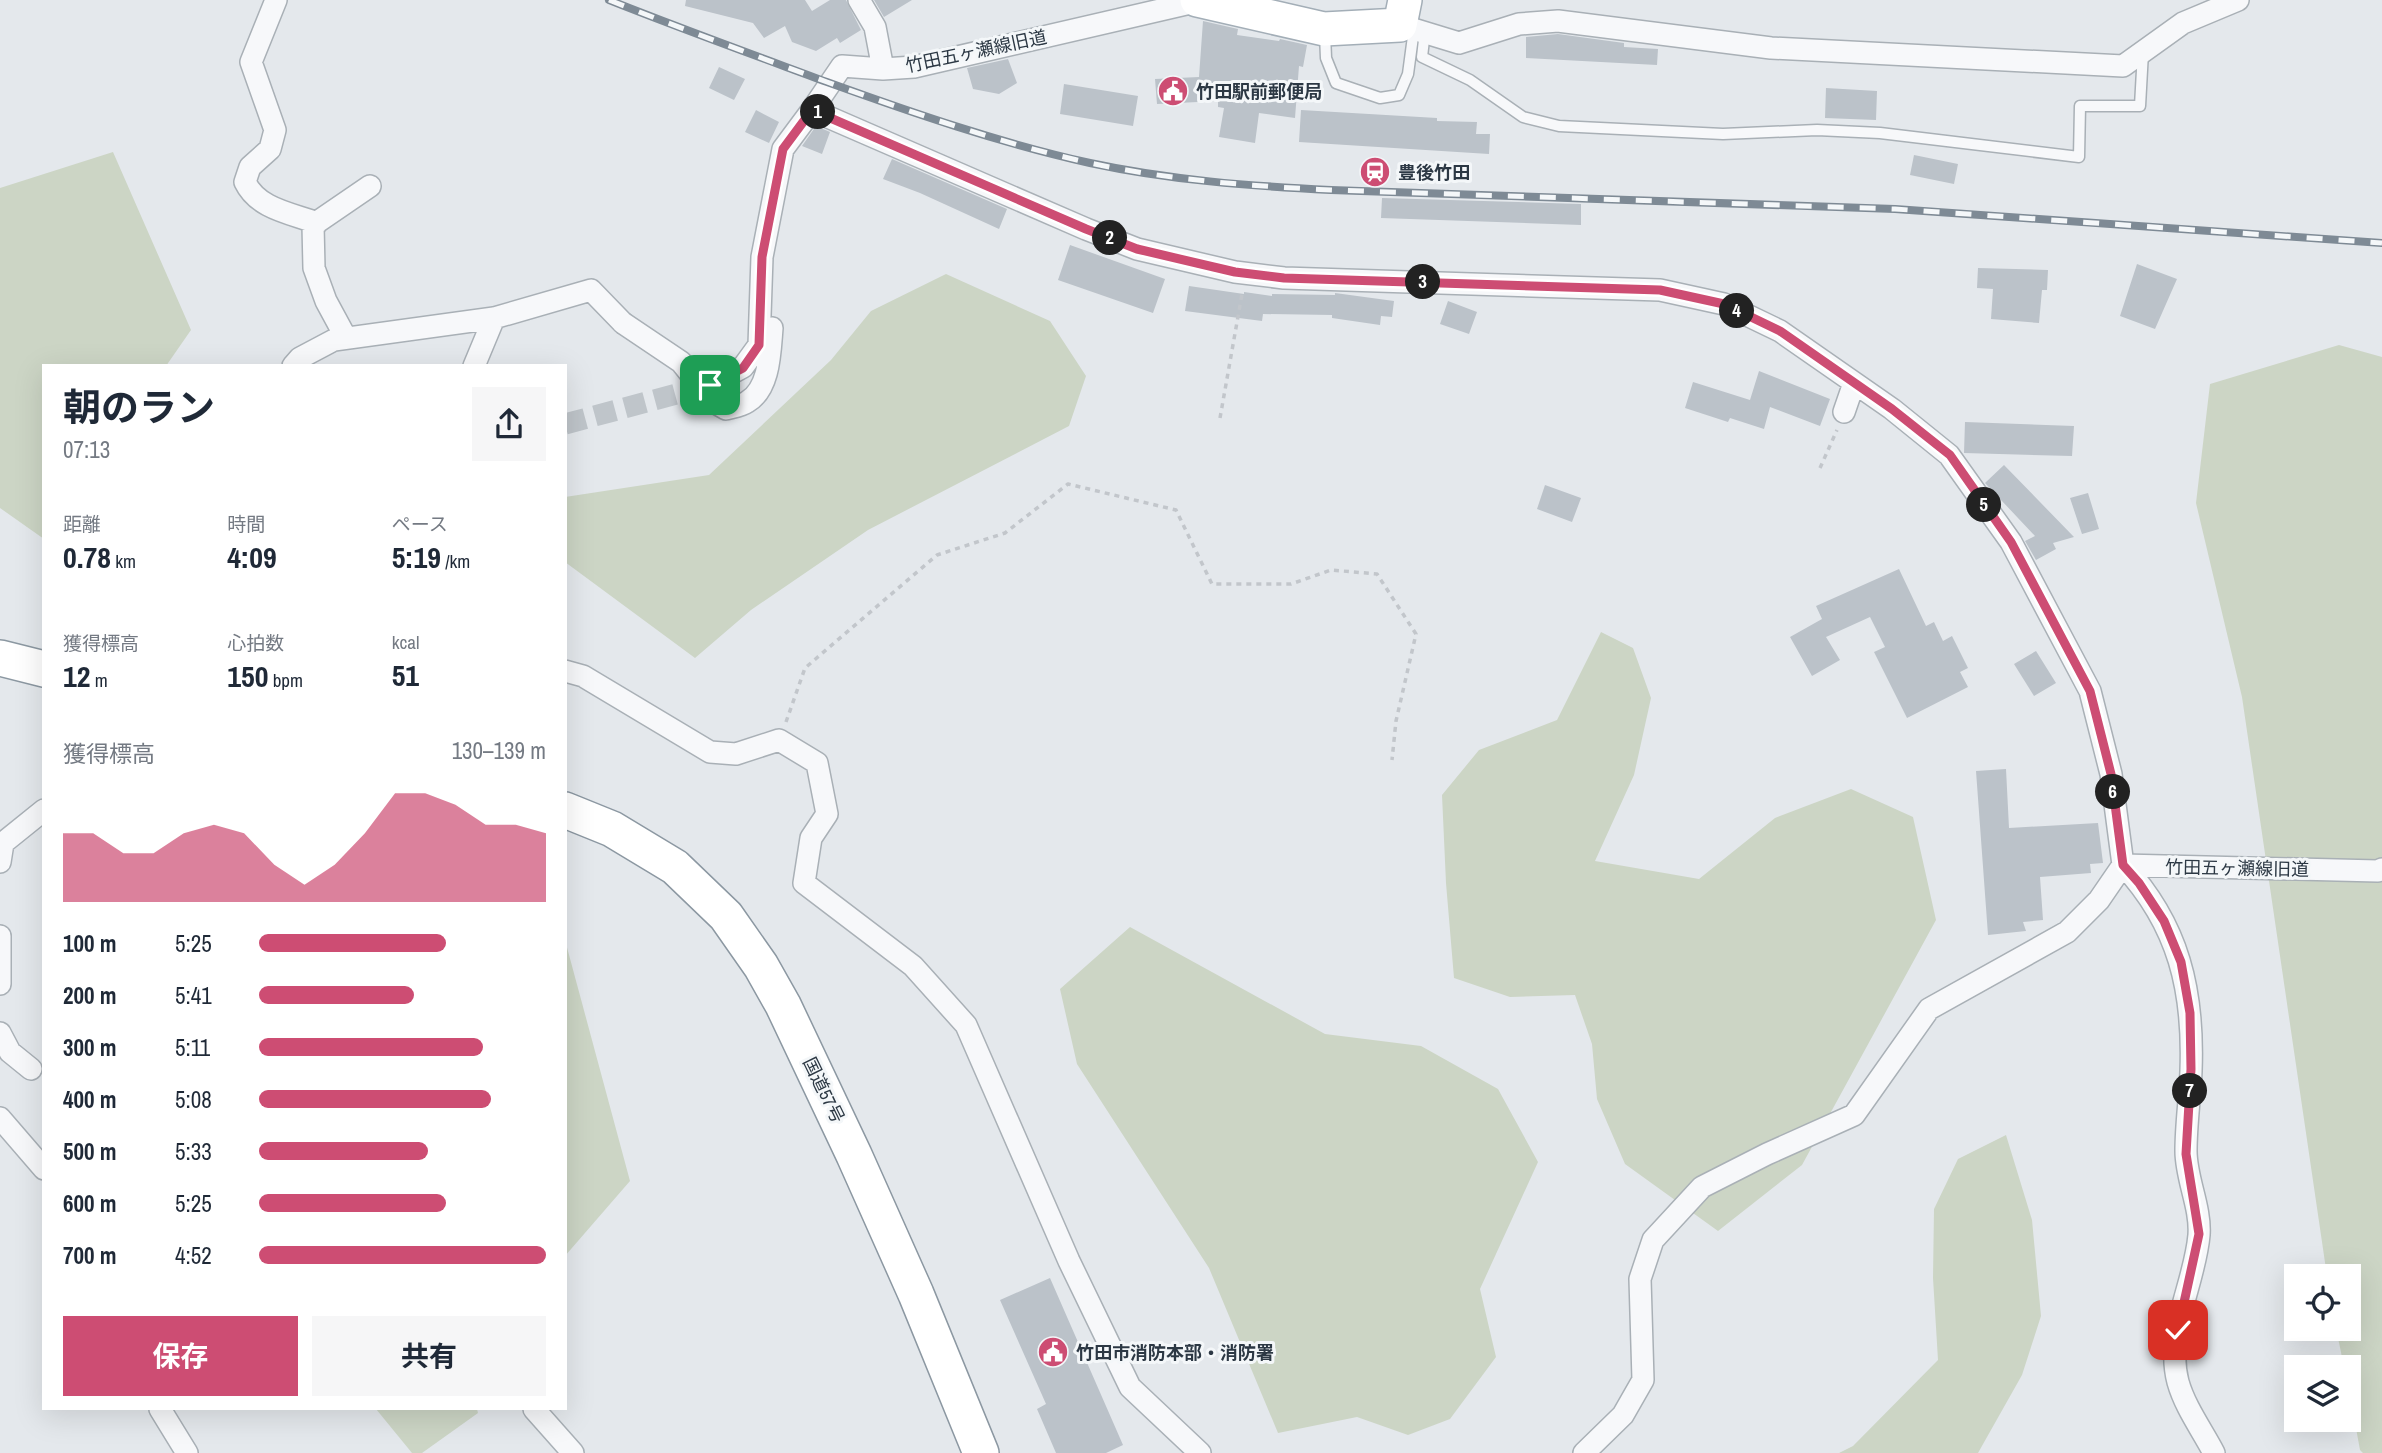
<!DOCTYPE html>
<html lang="ja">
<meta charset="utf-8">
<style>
body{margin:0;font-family:"Archivo Narrow","Noto Sans JP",sans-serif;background:#f6f6f7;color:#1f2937;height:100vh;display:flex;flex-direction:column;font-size:26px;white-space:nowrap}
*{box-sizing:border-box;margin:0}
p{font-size:23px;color:#747a83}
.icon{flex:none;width:38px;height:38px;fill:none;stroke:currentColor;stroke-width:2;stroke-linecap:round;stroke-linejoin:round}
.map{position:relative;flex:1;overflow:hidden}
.side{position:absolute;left:42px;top:364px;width:525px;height:1046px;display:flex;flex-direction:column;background:#fff;border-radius:0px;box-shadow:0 7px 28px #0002}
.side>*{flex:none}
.tools{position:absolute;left:2284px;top:1264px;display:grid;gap:14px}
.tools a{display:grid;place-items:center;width:77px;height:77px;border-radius:0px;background:#fff;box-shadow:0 7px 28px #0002;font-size:35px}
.pin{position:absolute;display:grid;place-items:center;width:60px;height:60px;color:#fff;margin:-30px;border-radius:14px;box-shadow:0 4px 10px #0006}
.km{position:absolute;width:35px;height:35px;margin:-18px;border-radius:50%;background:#222;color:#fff;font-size:19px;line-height:35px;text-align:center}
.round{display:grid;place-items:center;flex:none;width:74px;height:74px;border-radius:0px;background:#f6f6f7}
.headline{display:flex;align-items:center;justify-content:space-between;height:119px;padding:0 21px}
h1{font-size:38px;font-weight:700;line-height:52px}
.stats{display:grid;grid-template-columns:repeat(3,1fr);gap:10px;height:119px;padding:7px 21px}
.stats div{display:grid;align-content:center}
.stats b{font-size:30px;font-weight:700}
.stats small{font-size:19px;font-weight:400}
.stats p{font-size:19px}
.chart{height:196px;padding:14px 21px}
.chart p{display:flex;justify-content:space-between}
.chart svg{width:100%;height:126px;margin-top:7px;fill:#cd4d73;opacity:.7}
.button{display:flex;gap:14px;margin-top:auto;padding:14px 21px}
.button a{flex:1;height:80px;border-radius:0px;background:#cd4d73;color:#fff;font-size:28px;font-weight:700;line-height:80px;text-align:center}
.button a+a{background:#f6f6f7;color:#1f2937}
ul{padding:0 21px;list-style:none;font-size:23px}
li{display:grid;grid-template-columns:112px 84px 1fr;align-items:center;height:52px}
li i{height:18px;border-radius:9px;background:#cd4d73}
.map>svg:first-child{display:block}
</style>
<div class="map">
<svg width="2382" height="1453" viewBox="0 0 2382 1453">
<rect width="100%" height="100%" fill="#e4e8ec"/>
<!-- green -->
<path fill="#ccd5c5" d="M113,152l78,178 -25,36h-122v173l-44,-31v-320z
M946,274l104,47 36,55 -17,50 -201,104 -117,80 -56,48 -130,-96v-65l144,-22 122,-115 40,-49z
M2339,345l43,12v1096h-19l-3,-3 -11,-60 -1,-23h-4l-8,-39h12v-52h-21l-85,-579 -46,-194 14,-119z
M1601,632l32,16 18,50 -17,77 -39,86 104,18 76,-61 76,-29 62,28 23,103 -134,245 -84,66 -93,-67 -28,-65 -5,-55 -17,-49 -65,2 -56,-19 -8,-95 -4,-88 37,-45 78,-30z
M1130,927l195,107 96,12 77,43 40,73 -58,127 16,68 -46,62 -42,16 -51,-18 -79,16 -69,-165 -132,-204 -17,-75z
M565,940l65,241 -65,75z
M2006,1135l26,85 9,96 -19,59 -44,78h-139l14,-7 85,-86 -5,-82 1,-69 24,-50z
M376,1409h101l1,4 -56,40h-10z"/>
<!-- building -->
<path fill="#bbc2c9" d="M686,0h119l7,11 18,-11h16l15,30 -21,13 -3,-5 -21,13 -24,-9 -7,-16 -21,12 -11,-15 -68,-17z
M874,0h38l-28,17z
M1203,21l35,8 -1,6 42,6 1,-2 27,6 -4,22 -4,-1 -4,52 -36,-5 -4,30 -36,-6 5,-29 -6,-1v-6l-61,3 -2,-25 44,-2z
M1558,34l66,9v4l34,2 -1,16 -131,-7v-21z
M1008,59l9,24 -18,11 -26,-5 -6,-21z
M719,67l26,12 -11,21 -25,-12z
M1064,84l74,12 -5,30 -73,-12z
M1826,88l51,3 -1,29 -51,-2z
M756,110l23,12 -10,21 -24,-11z
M1301,110l136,8v3l40,1 -1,12h14l-1,20 -190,-12z
M816,126l14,6 -8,22 -20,-8z
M1914,155l44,9 -4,20 -44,-9z
M892,159l115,50 -8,20 -79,-36 -37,-14z
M1382,198l199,6v21l-200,-7z
M1070,245l95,34 -12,34 -95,-33z
M2137,264l40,15 -22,50 -35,-13z
M1978,268l70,2 -1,20h-5l-3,33 -48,-4 2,-30 -16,-1z
M1189,286l55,8v-2l28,4v-2l63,1v-2l59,8 -2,16 -11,-1 -1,9 -48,-7v-3l-69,-1 -1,7 -77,-10z
M1448,301l29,11 -8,22 -29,-10z
M1759,371l71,28 -10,27 -50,-19 -6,22 -34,-11 -2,4 -43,-14 8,-26 57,18z
M1965,422l109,4 -2,30 -108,-3z
M2004,465l70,72 -21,6 3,6 -20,11 -11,-19 10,-5 -50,-53z
M1545,485l36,13 -9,24 -35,-13z
M2088,493l11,36 -17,5 -12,-36z
M1899,569l27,57 8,-4 9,19 9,-5 16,32 -8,4 8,15 -61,31 -33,-66 11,-5 -15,-30 -44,20 14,23 -28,16 -22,-39 32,-18 -6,-13z
M2036,651l20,32 -22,13 -20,-32z
M2006,769l3,59 89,-5 5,40 -13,1 1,9 -51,4 3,43 -20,2 3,9 -38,4 -12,-164z
M1050,1278l73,167 -17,8h-50l-19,-44 9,-5 -46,-104z"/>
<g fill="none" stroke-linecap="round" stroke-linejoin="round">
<!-- minor-tunnel -->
<path stroke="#bfc5ca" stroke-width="21" stroke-dasharray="21 10" stroke-linecap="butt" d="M565,424l145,-39"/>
<!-- service casing -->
<g stroke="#a9b0b6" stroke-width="13">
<path id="service" d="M1425,31l-3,26 48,23 53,37 36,9 164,8 94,-4 63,3 199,24 1,-51h60l3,-54
M1325,34l1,24 10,25 44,15 19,-3 9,-21 6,-45"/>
</g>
<!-- minor casing -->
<g stroke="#a9b0b6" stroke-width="24">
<path id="minor" d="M276,0l-25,62 24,68 -5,19 -20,18 -5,15c13,27 45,31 72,41
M859,0l16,27 8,42
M1199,1l-285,66 -31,2 -41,-3 -30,44 274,119 51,20 98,23 49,6 376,12 64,14 56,27 112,78 57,46 62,87 79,149 21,83 12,91
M1400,25l59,18 60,-19 39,-3 213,27 352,18 60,-43 55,-23
M346,338l-20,-37 -12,-33 -1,-43 57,-39
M293,366l7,-8 34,-18 160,-22 97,-28 32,33
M474,366l20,-48
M710,385l33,-18 16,-22 3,-88 21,-108 29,-39
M712,401l14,8c7,-2 15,-3 21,-7 23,-13 23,-51 25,-74
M1844,412l10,-29
M565,671l18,5 127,76 26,2 43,-14 38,23 10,51 -16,24 -7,45 109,83 53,59 103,236 61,126 70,66
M0,862l3,-19 41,-33
M2123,865c56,60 71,126 68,206 -1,27 -5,53 -5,80 0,28 15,56 13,84 -4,48 -34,98 -21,147 7,25 24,48 36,71
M2123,865l255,6 4,-2
M0,936v48
M0,1033l10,19 21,17
M0,1118l44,51
M160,1409l27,44
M534,1409l39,44
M1584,1453l39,-38 20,-35 -3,-101 13,-39 49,-53 65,-33 87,-39 75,-106 138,-77 32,-32 24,-35"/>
</g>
<!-- primary casing -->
<g stroke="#a3aeb7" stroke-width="36">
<path id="primary" d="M1197,0l127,29 76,-4 5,-25"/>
</g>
<!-- trunk casing -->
<g stroke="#8c98a2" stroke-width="38">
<path id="trunk" d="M0,658l44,11
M565,810l47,19 63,38 51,49 35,50 22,39 71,150 62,139 65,159"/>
</g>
<!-- path -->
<path stroke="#c2c6cb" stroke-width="3.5" stroke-dasharray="5 5" stroke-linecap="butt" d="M1220,418l22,-124
M1820,468l17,-38
M786,722l19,-54 132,-113 68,-22 63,-49 108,26 36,74h79l40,-14 46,4 39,60 -20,87 -4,39"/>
<!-- service -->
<use href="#service" stroke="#f7f8fa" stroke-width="10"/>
<!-- minor -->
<use href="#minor" stroke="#f7f8fa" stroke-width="21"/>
<!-- primary -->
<use href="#primary" stroke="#fff" stroke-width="33"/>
<!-- trunk -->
<use href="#trunk" stroke="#fff" stroke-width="35"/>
<!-- rail casing -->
<g stroke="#7e8a95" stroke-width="8">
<path id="rail" d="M609,0c73,29 145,55 218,82 86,31 173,61 263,81 79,17 160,23 241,27l564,19 487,34"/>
</g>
<!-- rail -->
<use href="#rail" stroke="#f4f7f9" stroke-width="5" stroke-dasharray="16" stroke-linecap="butt"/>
<!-- minor-bridge casing -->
<g stroke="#a9b0b6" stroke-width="24" stroke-linecap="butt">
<path id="minor-bridge" d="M623,323l58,39 31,39"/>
</g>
<!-- minor-bridge -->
<use href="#minor-bridge" stroke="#f7f8fa" stroke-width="21"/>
</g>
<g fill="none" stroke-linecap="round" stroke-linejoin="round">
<!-- route casing -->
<g stroke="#fff" stroke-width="14">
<path id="route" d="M710,385l33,-17 16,-23 3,-88 21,-108 29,-39 274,119 51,20 98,23 49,6 376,12 64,14 56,27 112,78 58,46 61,87 79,149 21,83 12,91 16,18 25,38 17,41 9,51 1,56 -5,85 13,80 -21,96"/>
</g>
<!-- route -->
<use href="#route" stroke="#cd4d73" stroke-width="9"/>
</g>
<!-- icons -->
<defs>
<g id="civic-disc" transform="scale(1.575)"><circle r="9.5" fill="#cd4d73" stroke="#f4f7f9"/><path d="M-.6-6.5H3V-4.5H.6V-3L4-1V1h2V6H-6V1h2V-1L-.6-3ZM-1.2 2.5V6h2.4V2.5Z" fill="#fff"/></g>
<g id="station-disc" transform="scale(1.575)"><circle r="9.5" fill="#cd4d73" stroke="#f4f7f9"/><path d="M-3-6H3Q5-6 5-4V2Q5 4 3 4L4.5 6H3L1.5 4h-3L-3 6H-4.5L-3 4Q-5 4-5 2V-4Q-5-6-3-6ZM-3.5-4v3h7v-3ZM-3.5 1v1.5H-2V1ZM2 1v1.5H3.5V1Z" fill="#fff"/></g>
</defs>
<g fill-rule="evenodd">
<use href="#civic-disc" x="1173" y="91"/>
<use href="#station-disc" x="1375" y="172"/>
<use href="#civic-disc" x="1053" y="1352"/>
</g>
<g text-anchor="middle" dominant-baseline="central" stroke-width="6" stroke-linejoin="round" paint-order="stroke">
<!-- street labels -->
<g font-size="18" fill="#2c3844" stroke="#f4f7f9">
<text transform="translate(976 51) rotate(-12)">竹田五ヶ瀬線旧道</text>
<text transform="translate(2237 868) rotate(1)">竹田五ヶ瀬線旧道</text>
<text transform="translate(824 1090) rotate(64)">国道57号</text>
</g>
<!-- poi labels -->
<g font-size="18" font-weight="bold" fill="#2c3844" stroke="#f4f7f9" text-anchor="start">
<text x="1196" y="91">竹田駅前郵便局</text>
<text x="1398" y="172">豊後竹田</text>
<text x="1076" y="1352">竹田市消防本部・消防署</text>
</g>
</g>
</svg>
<div class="tools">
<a><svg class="icon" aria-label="locate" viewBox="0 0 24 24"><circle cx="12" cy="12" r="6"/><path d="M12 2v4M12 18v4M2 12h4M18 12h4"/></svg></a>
<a><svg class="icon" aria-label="layers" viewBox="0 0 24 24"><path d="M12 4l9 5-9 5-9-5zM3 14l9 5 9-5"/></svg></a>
</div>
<div class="pin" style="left:710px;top:385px;background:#1e9e55"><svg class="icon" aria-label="arrive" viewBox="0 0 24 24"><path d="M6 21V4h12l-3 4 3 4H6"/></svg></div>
<div class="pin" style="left:2178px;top:1330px;background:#d93025"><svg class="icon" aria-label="check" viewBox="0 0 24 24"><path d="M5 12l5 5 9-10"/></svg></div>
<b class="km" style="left:818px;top:112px">1</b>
<b class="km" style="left:1110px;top:238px">2</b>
<b class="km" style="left:1423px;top:282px">3</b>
<b class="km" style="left:1737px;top:311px">4</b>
<b class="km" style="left:1984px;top:505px">5</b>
<b class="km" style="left:2113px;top:792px">6</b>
<b class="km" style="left:2190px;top:1091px">7</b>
<section class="side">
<div class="headline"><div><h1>朝のラン</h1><p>07:13</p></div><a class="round"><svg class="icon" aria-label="share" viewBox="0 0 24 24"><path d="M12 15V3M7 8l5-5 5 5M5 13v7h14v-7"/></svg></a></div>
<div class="stats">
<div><p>距離</p><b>0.78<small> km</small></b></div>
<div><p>時間</p><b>4:09</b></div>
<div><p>ペース</p><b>5:19<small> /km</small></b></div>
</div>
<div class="stats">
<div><p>獲得標高</p><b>12<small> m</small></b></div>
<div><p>心拍数</p><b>150<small> bpm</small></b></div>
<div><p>kcal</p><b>51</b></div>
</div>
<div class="chart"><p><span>獲得標高</span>130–139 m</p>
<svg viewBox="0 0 160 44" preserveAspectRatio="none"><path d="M0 44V20L10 20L20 27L30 27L40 20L50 17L60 20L70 31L80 38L90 31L100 20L110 6L120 6L130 10L140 17L150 17L160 20V44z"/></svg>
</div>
<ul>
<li><b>100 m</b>5:25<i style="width:65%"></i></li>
<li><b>200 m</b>5:41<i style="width:54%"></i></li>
<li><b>300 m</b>5:11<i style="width:78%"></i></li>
<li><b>400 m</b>5:08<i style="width:81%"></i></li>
<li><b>500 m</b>5:33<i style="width:59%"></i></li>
<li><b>600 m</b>5:25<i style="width:65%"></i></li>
<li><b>700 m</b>4:52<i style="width:100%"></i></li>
</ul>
<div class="button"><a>保存</a><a>共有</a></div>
</section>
</div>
